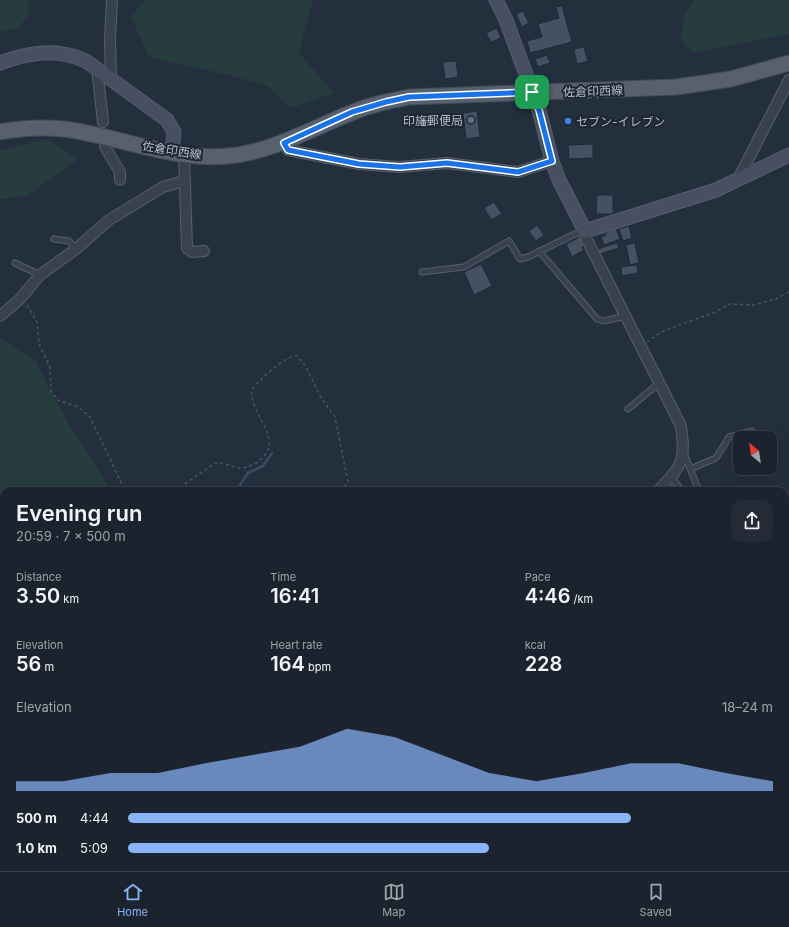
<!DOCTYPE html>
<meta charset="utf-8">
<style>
body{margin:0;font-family:Inter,"Noto Sans JP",sans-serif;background:#242b36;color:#f1f3f6;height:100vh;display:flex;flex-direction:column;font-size:15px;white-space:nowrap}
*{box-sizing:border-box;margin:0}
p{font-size:13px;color:#a0a4aa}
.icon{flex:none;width:22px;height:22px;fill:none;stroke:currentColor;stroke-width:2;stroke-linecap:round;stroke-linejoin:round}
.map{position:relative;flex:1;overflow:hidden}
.side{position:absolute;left:0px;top:487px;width:789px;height:384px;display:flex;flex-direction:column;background:#1b232e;border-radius:12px 12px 0 0;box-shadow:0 4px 16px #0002,0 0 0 1px #39404a}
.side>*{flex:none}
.needle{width:26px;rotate:331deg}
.tools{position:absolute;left:733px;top:431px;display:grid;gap:8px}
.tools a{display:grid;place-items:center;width:44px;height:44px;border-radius:8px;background:#1b232e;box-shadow:0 4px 16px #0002,0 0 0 1px #39404a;font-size:20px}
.pin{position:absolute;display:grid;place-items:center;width:34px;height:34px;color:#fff;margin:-17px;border-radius:8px;box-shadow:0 2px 6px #0006}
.round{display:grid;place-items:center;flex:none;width:42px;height:42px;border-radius:12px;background:#242b36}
.summary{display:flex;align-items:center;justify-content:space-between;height:68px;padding:0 16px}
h1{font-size:22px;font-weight:600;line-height:30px}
.metrics{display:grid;grid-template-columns:repeat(3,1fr);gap:6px;height:68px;padding:4px 16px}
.metrics div{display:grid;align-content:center}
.metrics b{font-size:20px;font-weight:600}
.metrics small{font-size:11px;font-weight:400}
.metrics p{font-size:11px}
.chart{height:112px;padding:8px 16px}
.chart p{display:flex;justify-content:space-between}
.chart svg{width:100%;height:72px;margin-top:4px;fill:#8ab4f8;opacity:.7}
ul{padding:0 16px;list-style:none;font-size:13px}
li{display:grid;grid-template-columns:64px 48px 1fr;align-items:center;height:30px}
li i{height:10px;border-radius:5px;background:#8ab4f8}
.dock{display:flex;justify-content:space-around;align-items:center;height:56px;border-top:1px solid #39404a;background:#1b232e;font-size:11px;color:#a0a4aa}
.dock a{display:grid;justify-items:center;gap:2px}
.dock .selected{color:#8ab4f8}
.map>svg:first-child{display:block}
</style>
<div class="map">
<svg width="789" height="871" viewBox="0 0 789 871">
<rect width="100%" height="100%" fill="#242f3e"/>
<!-- green -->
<path fill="#263c3f" d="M0,0h28l1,13 -10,15 -19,4z
M145,0h168l-14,53 35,40 -43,15 -23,-22 -40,-11 -79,-18 -18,-40z
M694,0h95v34l-96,19 -13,-14 5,-26z
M48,139l30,20 -51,37 -27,3v-49z
M0,338l35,22 32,61 45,70h-108v15l-4,-4z
M785,761l4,12v98h-3l-6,-4h5z"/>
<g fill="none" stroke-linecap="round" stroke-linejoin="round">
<!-- stream -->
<path stroke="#394c67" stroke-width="2.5" d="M236,491l12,-18 15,-7 9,-13
M95,867l1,4"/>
</g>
<!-- building -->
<path fill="#455162" stroke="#1f2835" d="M562,6l10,36 -42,11 -3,-12 15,-4 -4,-13 21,-6 -3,-11z
M523,11l6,12 -7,4 -6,-13z
M497,28l4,10 -10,4 -5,-9z
M584,47l4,14 -11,3 -3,-15z
M547,55l3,8 -12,4 -3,-8z
M456,61l2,16 -13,2 -2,-17z
M477,111l3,26 -14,2 -3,-26z
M593,144v14l-24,1 -1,-14z
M597,195h16v19h-17z
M494,202l8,12 -11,6 -7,-12z
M537,225l7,10 -8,6 -7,-10z
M629,226l3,12 -9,3 -4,-12z
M616,228l4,11 -16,6 -3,-8 5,-2 -1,-2z
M580,237l5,8 -3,2 2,3 -12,7 -6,-13z
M617,243l2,5 -19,6 -2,-5z
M635,243l4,20 -9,2 -4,-20z
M481,264l11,22 -18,9 -10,-23z
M637,265l1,8 -16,3 -1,-9z"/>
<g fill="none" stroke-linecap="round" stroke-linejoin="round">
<!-- lane casing -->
<g stroke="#565f6c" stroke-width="7">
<path id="lane" d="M54,239l15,2 7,8
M539,251l58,68 7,2 22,-5
M15,263l25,12
M422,272l42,-5 45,-26 11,18 8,-2 55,-27
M628,409l31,-26
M684,453l15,38
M690,469l26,-11 13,-21 23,-6
M671,477l11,14
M785,670l4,8
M785,750l4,-4"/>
</g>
<!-- street casing -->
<g stroke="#565f6c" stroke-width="12">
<path id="street" d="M97,68l6,54
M111,78l-1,-38 2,-40
M284,143l4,7 71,14 40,3 48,-4 71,9 34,-11
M105,147l15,25v8
M184,154l3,94 5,4 12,-1
M737,181l52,-101
M585,231l-2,1 98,194c5,36 1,39 -23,65
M0,316l20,-17 20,-24 36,-26 33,-29 54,-33 21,-6
M0,860l4,-1
M170,867l1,4
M757,867l3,4
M403,871l2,-4"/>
</g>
<!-- secondary casing -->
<g stroke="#565f6c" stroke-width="15">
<path id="secondary" d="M496,0l10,20 33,90 13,51 7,19 26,51 131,-41 73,-35
M0,63c29,-11 57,-15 86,-2l81,59 7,12 -2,20"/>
</g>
<!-- primary casing -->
<g stroke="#414a57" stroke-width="17">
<path id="primary" d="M0,132c21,-4 42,-5 64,-3 54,7 108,32 164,27 44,-4 82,-27 123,-43 18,-8 38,-12 58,-16l267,-10 55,-8 58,-16"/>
</g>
<!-- path -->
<path stroke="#44595c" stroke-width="1.5" stroke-dasharray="3 3" stroke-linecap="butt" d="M27,305l10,17 2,22 11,23 1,24 7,9 20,7 12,10 35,74
M647,342l16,-11 50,-18 17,-9 24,1 22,-6 13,-7
M175,491l40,-28c9,-1 17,5 27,5 7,-1 14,-4 19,-9 24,-21 -13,-46 -9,-70 8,-9 33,-34 45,-33l8,9 15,31 15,21 13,65 -7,9
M0,523l4,7
M0,661l4,-6
M0,702h4
M785,825l3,10 -3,4
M30,867v4
M587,867l10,4
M481,871l3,-4
M576,871l1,-4"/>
<!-- lane -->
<use href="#lane" stroke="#38414e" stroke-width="5"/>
<!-- street -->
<use href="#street" stroke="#38414e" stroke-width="10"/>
<!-- secondary -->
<use href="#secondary" stroke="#465061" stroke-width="13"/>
<!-- primary -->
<use href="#primary" stroke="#56606e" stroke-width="15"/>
</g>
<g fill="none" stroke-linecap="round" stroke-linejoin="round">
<!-- route casing -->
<g stroke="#fff" stroke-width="8">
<path id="route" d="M532,92l7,18 13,51 -34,11 -71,-9 -47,4 -41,-3 -71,-14 -4,-7 68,-31 34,-10 23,-5z"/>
</g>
<!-- route -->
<use href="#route" stroke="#1a73e8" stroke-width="5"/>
</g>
<!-- markers -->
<circle fill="#5c6f8a" stroke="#1d2633" stroke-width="1.5" cx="471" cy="120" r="4"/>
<circle fill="#3f7fe0" stroke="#1d2633" stroke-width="1.5" cx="568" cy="121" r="4"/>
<g text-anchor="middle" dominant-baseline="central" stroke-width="4" stroke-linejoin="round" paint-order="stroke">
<!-- street labels -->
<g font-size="12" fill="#b4bcc9" stroke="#1d2633">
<text transform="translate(593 91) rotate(-2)">佐倉印西線</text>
<text transform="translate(172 150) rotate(9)">佐倉印西線</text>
</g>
<!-- poi labels -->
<g font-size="12" fill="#b4bcc9" stroke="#1d2633" text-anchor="end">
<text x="463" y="120">印旛郵便局</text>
<text x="576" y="121" text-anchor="start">セブン-イレブン</text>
</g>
</g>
</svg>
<div class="tools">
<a><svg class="needle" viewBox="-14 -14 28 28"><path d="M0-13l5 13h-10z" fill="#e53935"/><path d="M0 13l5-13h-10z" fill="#a0a4aa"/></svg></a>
</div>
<div class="pin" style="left:532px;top:92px;background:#1e9e55"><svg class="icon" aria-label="arrive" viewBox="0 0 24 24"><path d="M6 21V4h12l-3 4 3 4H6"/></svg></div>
<section class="side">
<div class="summary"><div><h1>Evening run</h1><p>20:59 · 7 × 500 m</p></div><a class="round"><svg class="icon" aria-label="share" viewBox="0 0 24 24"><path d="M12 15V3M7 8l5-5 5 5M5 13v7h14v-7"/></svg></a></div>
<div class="metrics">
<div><p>Distance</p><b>3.50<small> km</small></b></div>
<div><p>Time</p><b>16:41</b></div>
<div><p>Pace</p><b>4:46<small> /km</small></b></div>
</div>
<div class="metrics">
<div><p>Elevation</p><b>56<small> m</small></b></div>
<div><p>Heart rate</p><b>164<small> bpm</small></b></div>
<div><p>kcal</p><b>228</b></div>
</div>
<div class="chart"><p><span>Elevation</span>18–24 m</p>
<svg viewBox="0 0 160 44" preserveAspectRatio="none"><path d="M0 44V38L10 38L20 33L30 33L40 27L50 22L60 17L70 6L80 11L90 22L100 33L110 38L120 33L130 27L140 27L150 33L160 38V44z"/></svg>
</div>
<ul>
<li><b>500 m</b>4:44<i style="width:78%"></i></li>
<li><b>1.0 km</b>5:09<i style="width:56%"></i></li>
</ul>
</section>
</div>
<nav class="dock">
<a class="selected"><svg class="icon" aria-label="home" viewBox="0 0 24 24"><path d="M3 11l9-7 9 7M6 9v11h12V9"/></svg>Home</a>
<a><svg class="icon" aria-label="map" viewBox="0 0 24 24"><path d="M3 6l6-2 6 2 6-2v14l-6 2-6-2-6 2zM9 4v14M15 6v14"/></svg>Map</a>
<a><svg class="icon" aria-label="saved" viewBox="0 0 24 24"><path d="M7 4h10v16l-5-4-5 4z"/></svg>Saved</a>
</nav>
